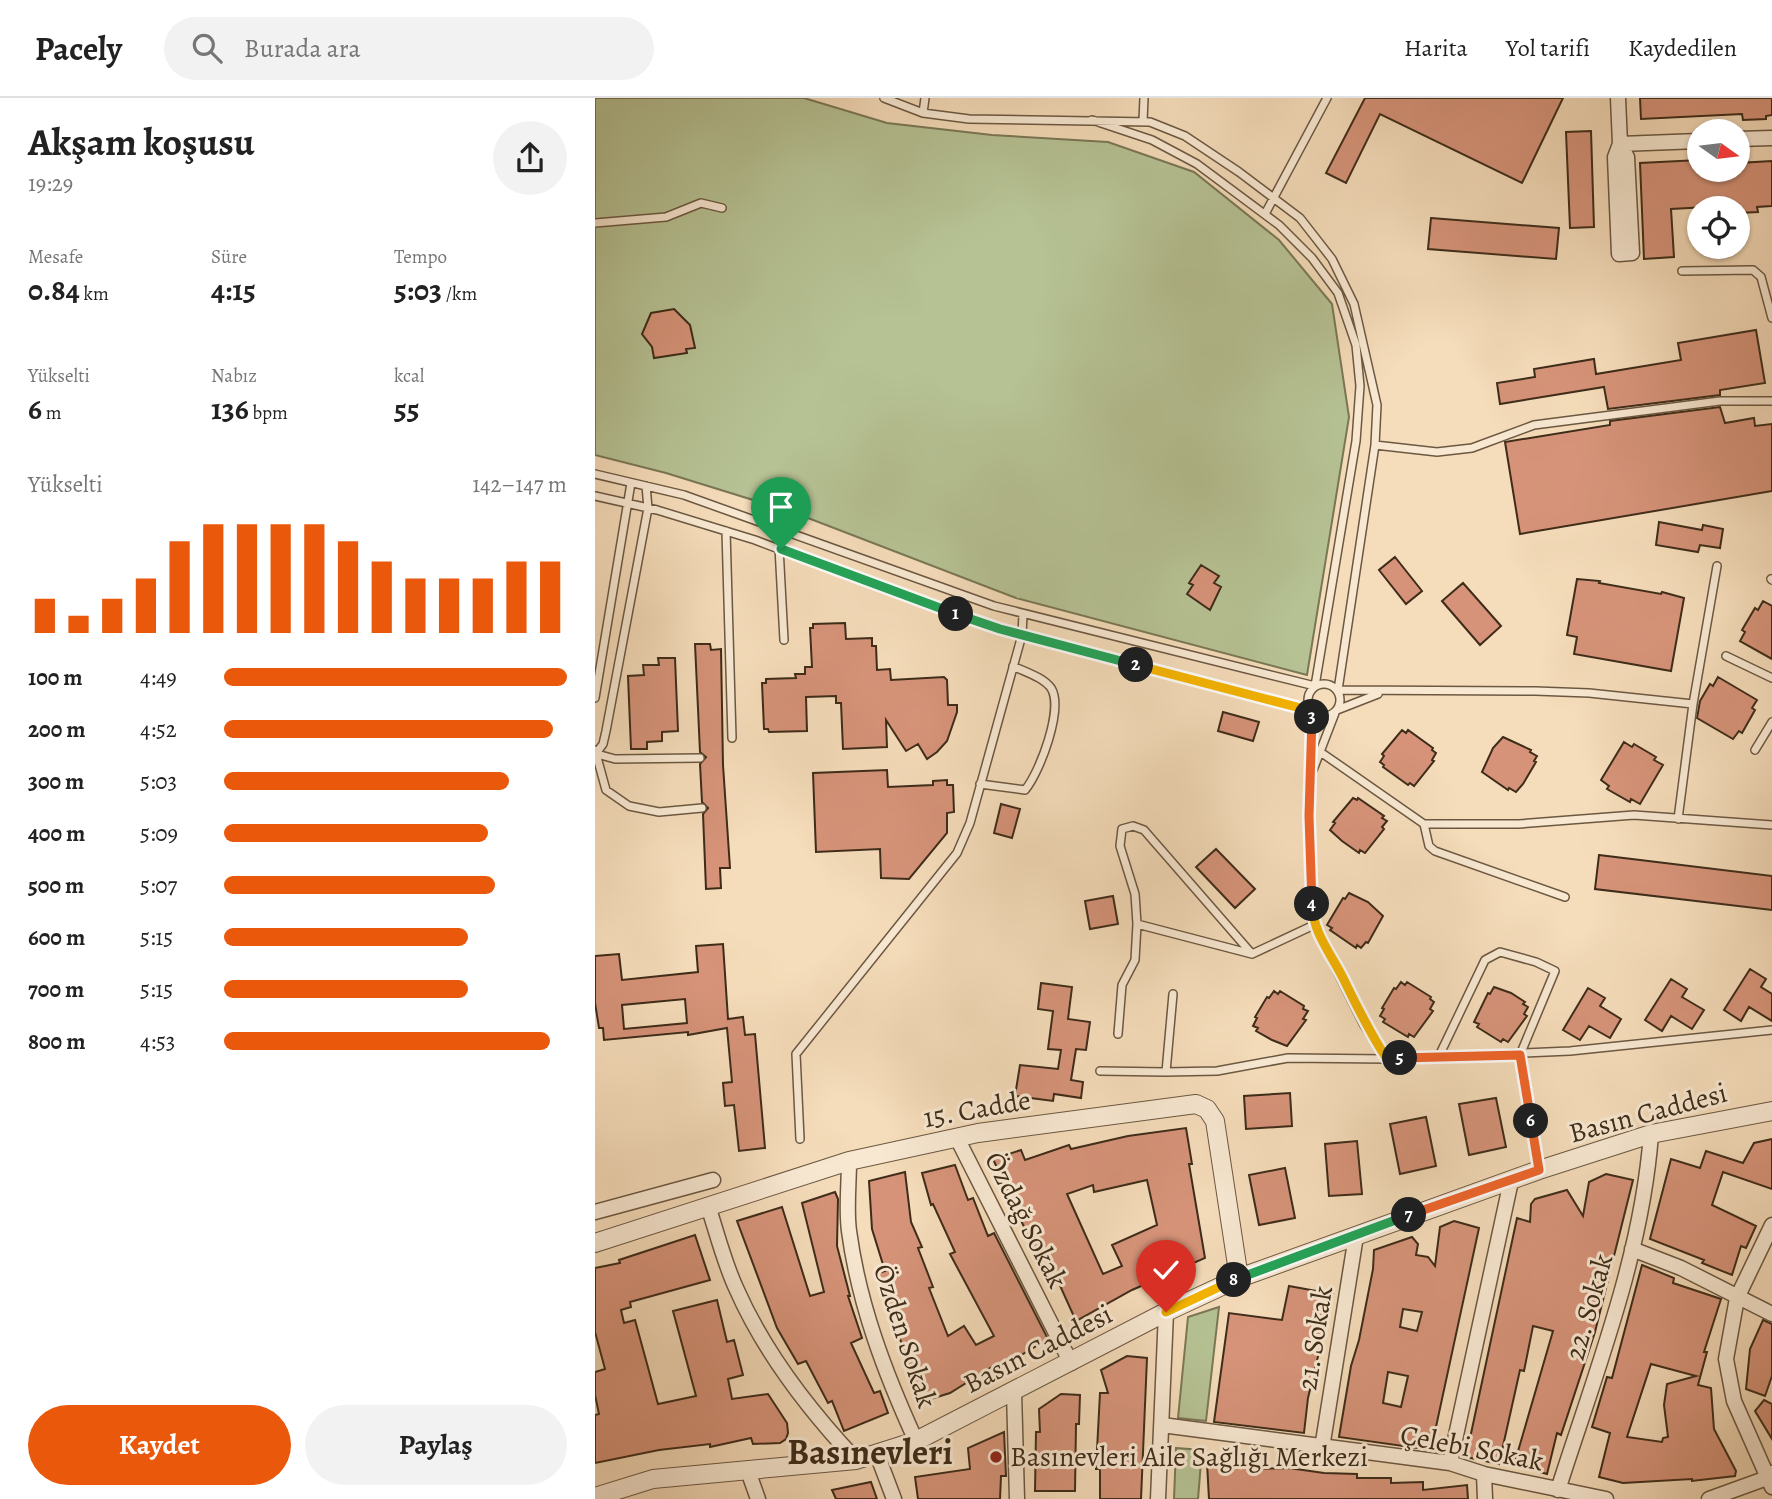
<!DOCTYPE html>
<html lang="tr">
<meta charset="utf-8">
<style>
body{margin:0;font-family:Alegreya,serif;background:#f2f2f2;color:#222;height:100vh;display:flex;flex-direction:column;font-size:26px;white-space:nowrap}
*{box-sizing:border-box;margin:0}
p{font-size:23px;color:#767676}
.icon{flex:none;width:38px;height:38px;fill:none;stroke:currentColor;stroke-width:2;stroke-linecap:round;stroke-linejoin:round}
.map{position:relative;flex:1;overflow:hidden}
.panel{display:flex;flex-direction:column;background:#fff;width:595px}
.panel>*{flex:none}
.needle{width:46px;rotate:104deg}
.buttons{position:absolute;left:1092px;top:21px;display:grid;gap:14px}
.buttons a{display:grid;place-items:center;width:63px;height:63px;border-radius:50%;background:#fff;box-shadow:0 2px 5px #0004;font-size:35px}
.pin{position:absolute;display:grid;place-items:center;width:60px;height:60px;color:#fff;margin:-72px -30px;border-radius:50% 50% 50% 0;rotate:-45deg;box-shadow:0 0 7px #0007}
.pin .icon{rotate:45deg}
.km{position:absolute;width:35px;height:35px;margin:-18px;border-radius:50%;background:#222;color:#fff;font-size:19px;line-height:35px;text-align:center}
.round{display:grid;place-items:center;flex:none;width:74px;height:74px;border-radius:37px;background:#f2f2f2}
.summary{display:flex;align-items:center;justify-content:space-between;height:119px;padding:0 28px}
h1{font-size:38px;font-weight:700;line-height:52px}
.metrics{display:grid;grid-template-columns:repeat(3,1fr);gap:10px;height:119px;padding:7px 28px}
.metrics div{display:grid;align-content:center}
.metrics b{font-size:30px;font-weight:700}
.metrics small{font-size:19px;font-weight:400}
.metrics p{font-size:19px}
.chart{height:196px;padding:14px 28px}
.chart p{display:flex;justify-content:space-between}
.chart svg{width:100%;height:126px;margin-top:7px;stroke:#ea580c;stroke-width:6}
.button{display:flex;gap:14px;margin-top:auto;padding:14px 28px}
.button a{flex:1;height:80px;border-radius:42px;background:#ea580c;color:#fff;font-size:28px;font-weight:700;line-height:80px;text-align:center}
.button a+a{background:#f2f2f2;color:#222}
ul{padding:0 28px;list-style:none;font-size:23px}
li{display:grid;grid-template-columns:112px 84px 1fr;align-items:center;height:52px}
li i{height:18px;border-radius:9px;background:#ea580c}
header{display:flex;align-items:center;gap:42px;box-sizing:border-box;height:98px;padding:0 35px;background:#fff;border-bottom:2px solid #e0e0e0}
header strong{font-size:33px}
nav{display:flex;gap:38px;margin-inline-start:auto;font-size:24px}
.search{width:490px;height:63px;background:#f2f2f2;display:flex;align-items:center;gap:18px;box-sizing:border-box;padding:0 24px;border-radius:38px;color:#767676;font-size:26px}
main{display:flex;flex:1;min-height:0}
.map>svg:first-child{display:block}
</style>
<header>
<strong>Pacely</strong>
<div class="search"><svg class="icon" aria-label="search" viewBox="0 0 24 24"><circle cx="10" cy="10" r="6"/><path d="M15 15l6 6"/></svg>Burada ara</div>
<nav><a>Harita</a><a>Yol tarifi</a><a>Kaydedilen</a></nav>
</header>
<main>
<section class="panel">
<div class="summary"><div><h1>Akşam koşusu</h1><p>19:29</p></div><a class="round"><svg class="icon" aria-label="share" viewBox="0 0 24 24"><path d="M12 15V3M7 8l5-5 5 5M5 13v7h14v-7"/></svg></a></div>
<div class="metrics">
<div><p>Mesafe</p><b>0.84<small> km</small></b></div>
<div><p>Süre</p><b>4:15</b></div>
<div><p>Tempo</p><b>5:03<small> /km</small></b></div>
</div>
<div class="metrics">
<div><p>Yükselti</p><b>6<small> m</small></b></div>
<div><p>Nabız</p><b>136<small> bpm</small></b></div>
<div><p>kcal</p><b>55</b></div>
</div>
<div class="chart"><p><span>Yükselti</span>142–147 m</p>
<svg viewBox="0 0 160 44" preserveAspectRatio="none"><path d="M5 44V32M15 44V38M25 44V32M35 44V25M45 44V12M55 44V6M65 44V6M75 44V6M85 44V6M95 44V12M105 44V19M115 44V25M125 44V25M135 44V25M145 44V19M155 44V19"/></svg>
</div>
<ul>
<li><b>100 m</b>4:49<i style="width:100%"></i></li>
<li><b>200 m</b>4:52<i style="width:96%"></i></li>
<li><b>300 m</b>5:03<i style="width:83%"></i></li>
<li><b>400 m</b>5:09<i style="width:77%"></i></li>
<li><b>500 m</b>5:07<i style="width:79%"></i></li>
<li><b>600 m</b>5:15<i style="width:71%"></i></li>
<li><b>700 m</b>5:15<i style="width:71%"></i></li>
<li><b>800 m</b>4:53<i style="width:95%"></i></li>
</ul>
<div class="button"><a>Kaydet</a><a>Paylaş</a></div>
</section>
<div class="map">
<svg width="1177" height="1401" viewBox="0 0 1177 1401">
<rect width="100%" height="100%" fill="#f5dcba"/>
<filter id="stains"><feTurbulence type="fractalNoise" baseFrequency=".00286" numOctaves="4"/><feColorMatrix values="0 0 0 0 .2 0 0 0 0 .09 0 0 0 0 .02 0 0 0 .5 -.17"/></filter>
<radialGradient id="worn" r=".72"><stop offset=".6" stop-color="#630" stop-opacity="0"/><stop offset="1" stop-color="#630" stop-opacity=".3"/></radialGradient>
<!-- green -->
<path fill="#b6c294" stroke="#7a7756" stroke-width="2" d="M0,0h209l83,25 105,12 116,7 86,30 85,68 53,64 17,113 -42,258 -291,-77 -221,-85 -129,-40 -71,-18z
M624,1209l-13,114 -28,-3 10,-101z
M581,1350l26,2 -4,49h-24z"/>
<!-- building -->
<path fill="#d69379" stroke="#3e2c19" stroke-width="2" fill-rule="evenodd" d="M770,0h198l-41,85 -142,-69 -34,69 -20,-10z
M1045,0h132v17l-6,1v3l-23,1 -1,-6 -101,5z
M996,33l3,96 -24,1 -4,-96z
M1104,62v10h39v-7l34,-2v45l-15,1 1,5 -20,1v-5h-12v-2l-55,3 3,48 -30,2 -4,-96z
M836,120l128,10 -3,31 -128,-10z
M79,211l16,16 5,23 -9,1 1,4 -33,5 -2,-11 -10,-13 9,-21z
M1161,232l9,53 -45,7v5l-112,14 -4,-22 -104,17 -3,-21 38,-6 -1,-8 60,-10 2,15 85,-14 -3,-17z
M1125,309l5,16 29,-5 1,8 17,-2v67l-252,43 -15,-92 105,-17v-4z
M1064,424l43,8 1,-5 20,4 -3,19 -20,-3 -2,7 -42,-7z
M800,459l27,34 -16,13 -27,-34z
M606,467l18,11 -5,7 7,4 -11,23 -23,-16 6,-9 -4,-2z
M982,481l23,2 -1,2 62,11 1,-2 22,6 -13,73 -97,-17 3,-17 -10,-2z
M868,485l38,43 -21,19 -38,-44z
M1168,503l9,5v53l-32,-18 5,-9 -3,-2 13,-22 3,2z
M250,525l1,16 26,-1v8h4l1,24 13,-1 1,11 53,-3 3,3 1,25h9v7l-10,29 -10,11 -10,7 -9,-15 -12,7 -20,-31 1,27 -44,2 -2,-46h-5v-7l-30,1 1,34 -38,1 -1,-3h-4l-2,-46h4v-4l30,-1 -1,-4h10v-7h7l-2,-39h3v-4z
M100,546h15l1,6 10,-1 2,116 7,103h-10l1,20 -15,1 -3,-75 5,-6 -6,-6 -2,-38 6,-7 -6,-5z
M63,560h17l3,73 -16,1v9l-15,1v7h-16l-3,-73 16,-1 -1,-10h16z
M1123,579l39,23 -5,8 3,2 -13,23 -3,-2 -6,8 -36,-21 3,-17 10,-17 3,2z
M628,614l36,10 -6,19 -35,-10z
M807,632l4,3 2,-3 25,18 -1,2 4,3 -4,7 2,1 -20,25 -4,-3 -2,2 -25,-18 1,-2 -4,-3 4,-6 -2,-2z
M908,639l28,13 -1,2 7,4 -3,5 2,1 -13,22 -7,8 -7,-4 -1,2 -26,-18 11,-24z
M1029,644l8,5 2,-3 22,13 -2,3 9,5 -23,39 -9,-5 -1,3 -23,-13 2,-3 -8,-6z
M292,672l1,17 45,-2v-4l14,-1v5h6l1,27 -7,1v20l-38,46 -28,-1 -1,-29 -64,3 -3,-79z
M758,700l4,2 1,-2 26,18 -2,2 5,3 -5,6 2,2 -19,24 -5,-3 -1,3 -17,-12 -12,-11 5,-7 -2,-1z
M406,706l19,5 -8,29 -18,-5z
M621,751l39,40 -20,19 -39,-41z
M1004,757l173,21v34l-177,-21z
M754,795l19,9 15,14 -15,27 -2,-1 -5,6 -4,-3 -1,3 -26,-18 2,-2 -5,-3 16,-27 2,1z
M518,798l5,28 -28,5 -5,-28z
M128,846l5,75 15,-2 2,18 10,-1 10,114 -26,3 -5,-46 -9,1 -2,-23 9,-1 -5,-54 -39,7v-3l-84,8 -1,-12h-4l-4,-25v-47l24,-2 3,26 76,-8 -2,-26zM90,901l2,24 -63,6 -2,-24z
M1155,871l16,10 -5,8 11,7v27l-23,-14 -8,14 -17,-11z
M1076,881l16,10 -5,8 22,13 -12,19 -21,-13 -9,15 -17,-11z
M806,884l4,3 2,-3 24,15 -1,2 4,3 -4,7 3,2 -19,26 -5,-3 -1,3 -25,-15 2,-3 -5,-3 4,-7 -2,-1 12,-20 2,1z
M446,885l31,4 -4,32 22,3 -4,28 -10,-1 -5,31 12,2 -2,16 -27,-4 -1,7 -38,-5 5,-31 38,4 3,-19 -13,-1 5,-38 -15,-2z
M899,889l17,6 14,9 -2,2 5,3 -4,7 3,2 -19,26 -5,-3 -2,3 -24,-15 2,-3 -5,-2 14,-29 2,1z
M993,890l17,10 -5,8 21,13 -11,19 -21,-12 -9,14 -17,-10z
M679,893l4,3 2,-3 24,15 -1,3 5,2 -5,8 3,1 -19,26 -15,-6 -16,-9 2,-3 -5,-2 4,-8 -2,-1 12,-20 2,1z
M695,995l2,33 -46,3 -2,-33z
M901,1000l10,49 -37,8 -10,-51z
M831,1019l10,49 -36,8 -10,-50z
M591,1030l6,36h-3l16,94 -73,32 -56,31 -33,-73 -8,3 -42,-92 28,-9 4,10 44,-15 2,4 57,-13zM552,1082l10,45 -45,20 10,21 -19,8 -36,-80 26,-9 1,7z
M1177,1041v50l-49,-17 -11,33 44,21 -10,22 -5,-2 -9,29 -30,-12 2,-3 -54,-21 21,-80 29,9 6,-17 37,12 11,-20z
M762,1043l5,53 -33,2 -4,-52z
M360,1067l13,35 5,-2 15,38 6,-3 54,106 -47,28 -3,-4 -48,30 -29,9 -43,-129 7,-2 -13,-42 -3,-48 36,-9 6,50 11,25 -4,1 15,39 -4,1 19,48 16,-10 12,19 18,-9 -44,-82 5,-2 -22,-48 -2,1 -9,-32z
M690,1070l10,50 -36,7 -10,-50z
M1011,1076l27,6 -38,152 -34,103 -4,-2 -10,41 -33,-9 39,-134 -20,-5 -9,45 -4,-1 -21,94 -33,-7 51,-239 13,4 1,-18 4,-5 32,-9 16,26 6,-34z
M240,1094l3,7 -1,47 13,50h-2l14,42 -11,5 23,50 6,-2 8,22 -44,18 -12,-30 -4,2 -22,-42 -8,3 -21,-36 -40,-107 45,-14 28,89 14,-4 -22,-89z
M859,1123l25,7 -48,222 -92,-13 12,-71 8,-26 14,-71 1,-19 38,-13 6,7 -2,11 12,2 7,9 5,-39zM808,1211l19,3 -5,19 -17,-4zM793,1274l20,4 -7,31 -18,-4z
M100,1137l15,45 -80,22 1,5 -10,3 3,13 11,-3 23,84 38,-8 -23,-85 44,-11 10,42 7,-2 9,35 -15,4 4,20 36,-5 19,29 1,10 -2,6 -6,4 -27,1 -2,-6 -41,9v-3l-51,6 -64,13v-48l4,-1 -4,-19v-23l10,-3 -10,-37v-64l25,-5 -1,-3z
M1047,1167l32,13 -1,5 48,16 -17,53h3l-9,33 13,3 3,41 22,42 -1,5 -43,5v-2l-69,4 -24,-6 11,-44 -18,-6 15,-50 5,1zM1056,1266l45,12 -29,8 -3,21 4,32 -5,1 -1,4 -35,-5z
M694,1188l44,8 -25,104 -4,35 -90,-11 15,-109 53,7z
M1168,1222l9,4v52l-7,20 -19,-7 4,-40z
M532,1258l20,2 -6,141h-41v-30h-4l4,-76h8l-7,-23z
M466,1296l19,1 -1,29h-3l-1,67h-40l1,-59h4l-1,-23z
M1169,1302l8,4v35l-17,-28z
M409,1334l2,44h-5l-1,23h-82l-3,-22 55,-8 -2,-21z
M612,1365l44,2v4l38,-1 35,5 33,1v4h34v5l32,-1v8l44,-5 1,14h-259z
M276,1384l6,17h-41l-4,-9z"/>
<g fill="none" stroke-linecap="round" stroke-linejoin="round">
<!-- service casing -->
<g stroke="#6c5841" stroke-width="10">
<path id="service" d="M289,0l39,15 46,6 181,3 35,14 54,36 61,46 32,41 22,45 23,101 -2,40 -37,245 197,1 54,2 104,11 24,-138
M328,15l2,-15
M548,23l1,-23
M670,116l62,-116
M0,125l71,-6 35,-14 21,5
M1087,173l71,-1 8,7 11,41
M780,347l62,7 35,-4 62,-23 186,-24h52
M0,376l89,21 310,111 321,80 41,-245 4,-55 -4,-41 -18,-52 -26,-35 -33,-33 -82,-61 -45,-24 -60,-20
M0,398l62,14 98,30 159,60 86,29 312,82 -3,105 5,109 50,100 23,34 183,-8 202,-21
M183,431l6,111
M131,433l6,207
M1176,481l1,1
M1131,558l46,22
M713 602a16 16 0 1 1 32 0a16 16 0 1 1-32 0Z
M0,600l36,-215
M742,612l41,-16
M0,652l11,40 23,16 30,6 43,-4
M1160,652l17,-28
M724,653l105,73h95l115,-9 138,10
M2,656l18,5 85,-1
M0,657l8,-11 3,-13 42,-223 -2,-22
M718,672l22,-57
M385,686l45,6c15,-18 39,-82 26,-102 -8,-11 -26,-16 -38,-22
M1083,721l15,-115
M829,726l5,22 6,5 130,46
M542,826l115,30 62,-29
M578,896l-7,78 51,-1 71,-13 99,1
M523,936l4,-49 13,-25 2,-36 -2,-30 -15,-48 2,-17 11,-3 11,4 108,124
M844,958l46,-96 15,-8 36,10 19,9 -35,84 19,114
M505,973l66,1
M205,1041l-4,-85 161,-201 13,-30 52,-188 1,-21"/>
</g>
<!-- minor casing -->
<g stroke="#6c5841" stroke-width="17">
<path id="minor" d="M1023,0l2,46 -5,13 4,97 13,-1 -5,-96 -7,-13
M1143,41l34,-1
M1025,46l79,-3
M362,1040l114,225
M254,1063c0,23 -3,48 0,70 10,74 36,142 67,210
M113,1108c9,27 16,56 28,82 28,64 73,122 120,172
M0,1114l118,-32
M1177,1127l-35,73 -11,61 8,42 38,86
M1037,1151l49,19 91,46
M419,1294l3,107
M567,1327l288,38 34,11 122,25
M727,1350l34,-212
M282,1356l17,45
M855,1365l61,-282
M153,1373l10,28
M889,1376l1,25
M963,1392c37,-116 84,-234 93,-356
M563,1401l8,-187
M1114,1401l58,-21 4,-5"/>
</g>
<!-- tertiary casing -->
<g stroke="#6c5841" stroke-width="20">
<path id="tertiary" d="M0,1145l254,-82 129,-28 218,-29 11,5 8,12 24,157
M0,1399l58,-18 203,-19 60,-19 250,-129 73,-34 300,-108 112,-36 121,-23"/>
</g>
<!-- service -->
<use href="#service" stroke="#f8e8d2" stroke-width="7"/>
<!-- minor -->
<use href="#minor" stroke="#f8e8d2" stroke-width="14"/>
<!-- tertiary -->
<use href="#tertiary" stroke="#f8e8d2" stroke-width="18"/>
</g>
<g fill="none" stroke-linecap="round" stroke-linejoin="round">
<!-- split-1 casing -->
<g stroke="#fff" stroke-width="14">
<path id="split-1" d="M186,451l175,65"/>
</g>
<!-- split-2 casing -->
<g stroke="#fff" stroke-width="14">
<path id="split-2" d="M361,516l44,15 136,36"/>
</g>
<!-- split-3 casing -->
<g stroke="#fff" stroke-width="14">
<path id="split-3" d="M541,567l176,46v6"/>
</g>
<!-- split-4 casing -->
<g stroke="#fff" stroke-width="14">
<path id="split-4" d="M717,619l-3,99 3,88"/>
</g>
<!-- split-5 casing -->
<g stroke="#fff" stroke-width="14">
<path id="split-5" d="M717,806c1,29 18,48 31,74 14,28 26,54 44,81l13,-1"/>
</g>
<!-- split-6 casing -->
<g stroke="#fff" stroke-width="14">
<path id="split-6" d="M805,960l120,-3 11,66"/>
</g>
<!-- split-7 casing -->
<g stroke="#fff" stroke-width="14">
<path id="split-7" d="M814,1117l130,-45 -8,-49"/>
</g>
<!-- split-8 casing -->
<g stroke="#fff" stroke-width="14">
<path id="split-8" d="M639,1182l175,-65"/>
</g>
<!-- split-9 casing -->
<g stroke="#fff" stroke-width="14">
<path id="split-9" d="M571,1214l68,-32"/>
</g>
<!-- split-1 -->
<use href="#split-1" stroke="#22a559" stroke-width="9"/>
<!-- split-2 -->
<use href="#split-2" stroke="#22a559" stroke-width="9"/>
<!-- split-3 -->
<use href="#split-3" stroke="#f5b400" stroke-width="9"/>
<!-- split-4 -->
<use href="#split-4" stroke="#f0652b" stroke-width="9"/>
<!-- split-5 -->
<use href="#split-5" stroke="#f5b400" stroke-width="9"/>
<!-- split-6 -->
<use href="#split-6" stroke="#f0652b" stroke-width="9"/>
<!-- split-7 -->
<use href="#split-7" stroke="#f0652b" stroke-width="9"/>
<!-- split-8 -->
<use href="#split-8" stroke="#22a559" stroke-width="9"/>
<!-- split-9 -->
<use href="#split-9" stroke="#f5b400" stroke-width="9"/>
</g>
<!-- markers -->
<circle fill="#8f2418" stroke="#f8e8d2" stroke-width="2.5" cx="401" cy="1359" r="7"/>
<g text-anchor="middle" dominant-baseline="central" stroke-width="6" stroke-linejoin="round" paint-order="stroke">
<!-- street labels -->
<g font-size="28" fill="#3e2c19" stroke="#f8e8d2">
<text transform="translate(382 1011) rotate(-10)">15. Cadde</text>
<text transform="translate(1053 1015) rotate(-15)">Basın Caddesi</text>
<text transform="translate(431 1122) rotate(63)">Özdağ Sokak</text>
<text transform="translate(994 1209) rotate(-74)">22. Sokak</text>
<text transform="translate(310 1238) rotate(72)">Özden Sokak</text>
<text transform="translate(720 1240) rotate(-81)">21. Sokak</text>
<text transform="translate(443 1251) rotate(-27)">Basın Caddesi</text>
<text transform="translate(877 1350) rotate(11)">Çelebi Sokak</text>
</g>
<!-- poi labels -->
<g font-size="28" fill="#3e2c19" stroke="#f8e8d2" text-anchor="start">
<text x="415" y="1359">Basınevleri Aile Sağlığı Merkezi</text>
</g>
<!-- district labels -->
<g font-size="35" font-weight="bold" fill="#3e2c19" stroke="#f8e8d2">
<text x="275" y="1354">Basınevleri</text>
</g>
</g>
<rect width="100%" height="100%" filter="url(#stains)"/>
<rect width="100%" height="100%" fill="url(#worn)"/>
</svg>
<div class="buttons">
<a><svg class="needle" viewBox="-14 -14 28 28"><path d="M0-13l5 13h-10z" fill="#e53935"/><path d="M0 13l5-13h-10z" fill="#767676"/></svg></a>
<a><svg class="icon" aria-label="locate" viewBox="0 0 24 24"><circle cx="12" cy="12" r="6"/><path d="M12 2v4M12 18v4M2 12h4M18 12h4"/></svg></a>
</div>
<div class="pin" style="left:186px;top:451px;background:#1e9e55"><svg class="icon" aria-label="arrive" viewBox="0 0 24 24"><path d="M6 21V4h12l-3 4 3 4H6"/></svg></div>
<div class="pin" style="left:571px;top:1214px;background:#d93025"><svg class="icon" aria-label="check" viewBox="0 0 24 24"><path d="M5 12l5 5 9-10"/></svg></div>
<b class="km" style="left:361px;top:516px">1</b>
<b class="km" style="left:541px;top:567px">2</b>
<b class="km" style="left:717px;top:619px">3</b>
<b class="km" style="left:717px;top:806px">4</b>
<b class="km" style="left:805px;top:960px">5</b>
<b class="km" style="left:936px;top:1023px">6</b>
<b class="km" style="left:814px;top:1117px">7</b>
<b class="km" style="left:639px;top:1182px">8</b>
</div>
</main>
